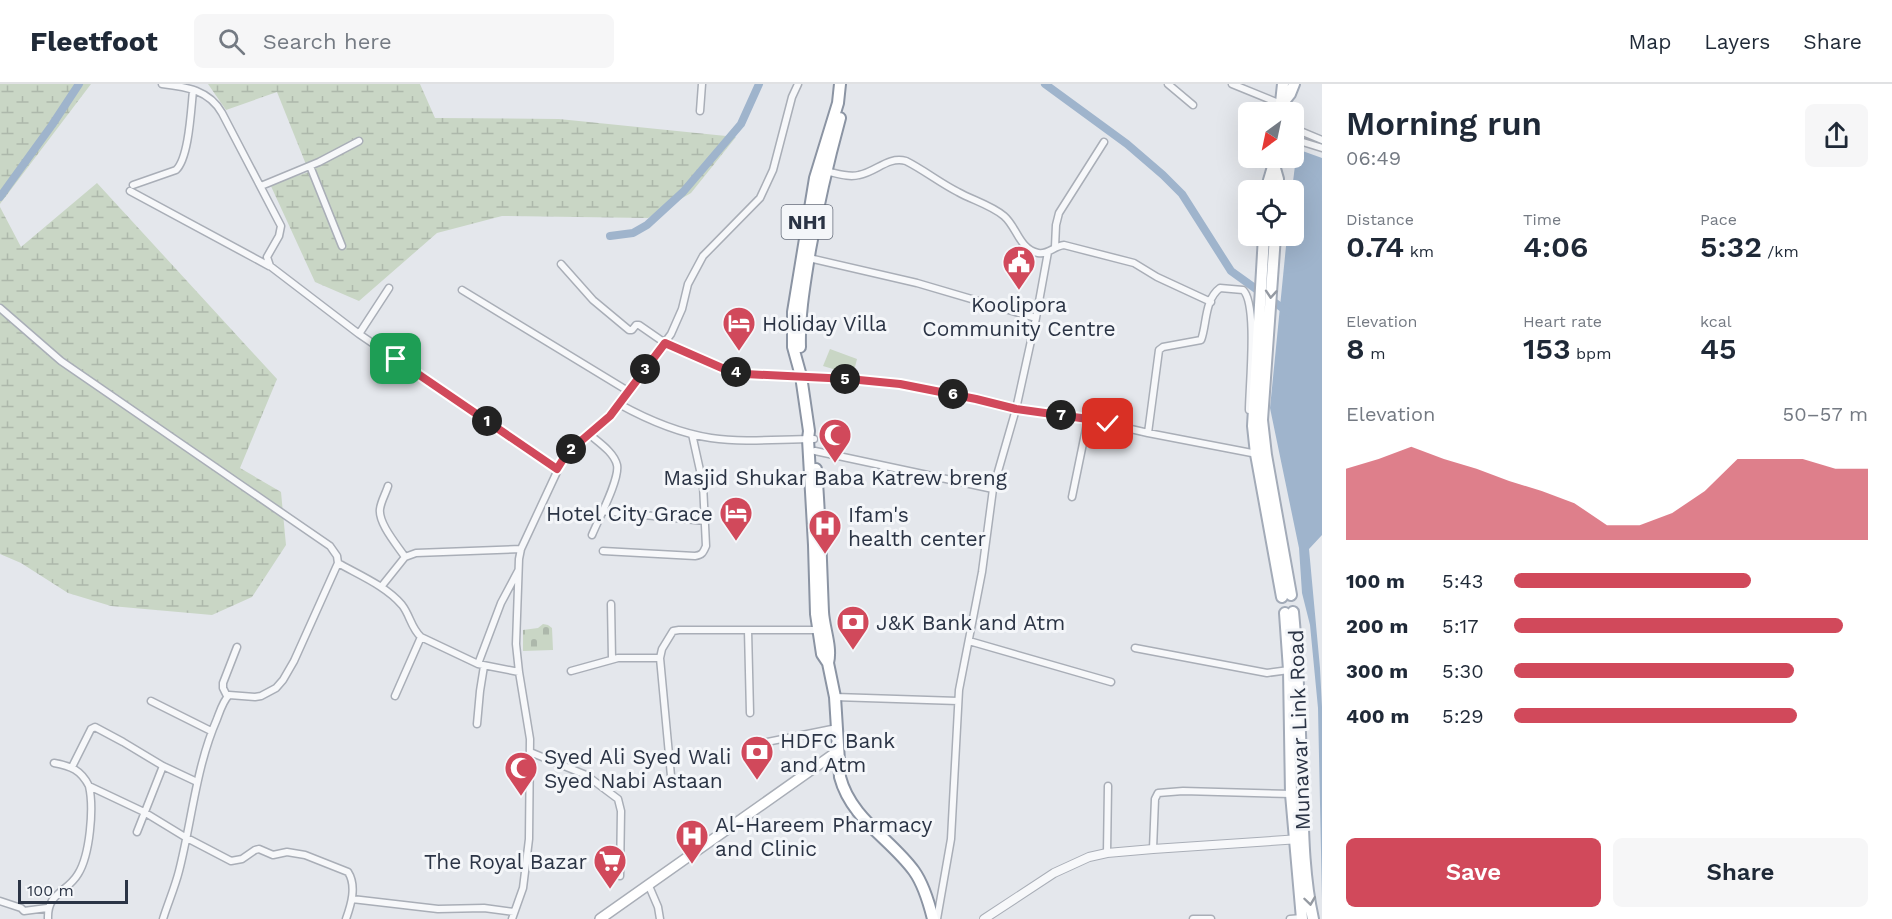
<!DOCTYPE html>
<meta charset="utf-8">
<style>
body{margin:0;font-family:"Work Sans",sans-serif;background:#f6f6f7;color:#1f2937;height:100vh;display:flex;flex-direction:column;font-size:22px;white-space:nowrap}
*{box-sizing:border-box;margin:0}
p{font-size:20px;color:#747a83}
.icon{flex:none;width:33px;height:33px;fill:none;stroke:currentColor;stroke-width:2;stroke-linecap:round;stroke-linejoin:round}
.map{position:relative;flex:1;overflow:hidden}
.sheet{display:flex;flex-direction:column;background:#fff;width:570px}
.sheet>*{flex:none}
.needle{width:39px;rotate:213deg}
.buttons{position:absolute;left:1238px;top:18px;display:grid;gap:12px}
.buttons a{display:grid;place-items:center;width:66px;height:66px;border-radius:9px;background:#fff;box-shadow:0 6px 24px #0002;font-size:30px}
.scale{position:absolute;left:18px;bottom:15px;width:110px;box-sizing:border-box;padding-left:6px;border:3px solid #2b3445;border-top:0;font-size:16px;line-height:21px;white-space:nowrap;color:#2b3445;-webkit-text-stroke:4px #f4f6f9;paint-order:stroke}
.pin{position:absolute;display:grid;place-items:center;width:51px;height:51px;color:#fff;margin:-26px;border-radius:12px;box-shadow:0 3px 9px #0006}
.km{position:absolute;width:30px;height:30px;margin:-15px;border-radius:50%;background:#222;color:#fff;font-size:16px;line-height:30px;text-align:center}
.round{display:grid;place-items:center;flex:none;width:63px;height:63px;border-radius:9px;background:#f6f6f7}
.overview{display:flex;align-items:center;justify-content:space-between;height:102px;padding:0 24px}
h1{font-size:33px;font-weight:600;line-height:45px}
.stats{display:grid;grid-template-columns:repeat(3,1fr);gap:9px;height:102px;padding:6px 24px}
.stats div{display:grid;align-content:center}
.stats b{font-size:30px;font-weight:600}
.stats small{font-size:16px;font-weight:400}
.stats p{font-size:16px}
.chart{height:168px;padding:12px 24px}
.chart p{display:flex;justify-content:space-between}
.chart svg{width:100%;height:108px;margin-top:6px;fill:#d1495b;opacity:.7}
.cta{display:flex;gap:12px;margin-top:auto;padding:12px 24px}
.cta a{flex:1;height:69px;border-radius:9px;background:#d1495b;color:#fff;font-size:24px;font-weight:600;line-height:69px;text-align:center}
.cta a+a{background:#f6f6f7;color:#1f2937}
ul{padding:0 24px;list-style:none;font-size:20px}
li{display:grid;grid-template-columns:96px 72px 1fr;align-items:center;height:45px}
li i{height:15px;border-radius:8px;background:#d1495b}
header{display:flex;align-items:center;gap:36px;box-sizing:border-box;height:84px;padding:0 30px;background:#fff;border-bottom:2px solid #e0e1e3}
header strong{font-size:28px}
nav{display:flex;gap:33px;margin-inline-start:auto;font-size:21px}
.search{width:420px;height:54px;background:#f6f6f7;display:flex;align-items:center;gap:15px;box-sizing:border-box;padding:0 21px;border-radius:9px;color:#747a83;font-size:22px}
main{display:flex;flex:1;min-height:0}
.map>svg:first-child{display:block}
</style>
<header>
<strong>Fleetfoot</strong>
<div class="search"><svg class="icon" aria-label="search" viewBox="0 0 24 24"><circle cx="10" cy="10" r="6"/><path d="M15 15l6 6"/></svg>Search here</div>
<nav><a>Map</a><a>Layers</a><a>Share</a></nav>
</header>
<main>
<div class="map">
<svg width="1322" height="835" viewBox="0 0 1322 835">
<defs>
<pattern id="wetland-marsh" width="20" height="14" patternUnits="userSpaceOnUse" patternTransform="scale(1.5)"><rect width="20" height="14" fill="#c9d6c5"/><path d="M1 5h8M5 5V1M11 12h8M15 12V8" fill="none" stroke="#adb8ab"/></pattern>
<pattern id="cemetery-stones" width="16" height="16" patternUnits="userSpaceOnUse" patternTransform="scale(1.5)"><rect width="16" height="16" fill="#c9d6c5"/><path d="M2 7V4a2 2 0 0 1 4 0v3zM10 15v-3a2 2 0 0 1 4 0v3z" fill="#adb8ab"/></pattern>
</defs>
<rect width="100%" height="100%" fill="#e4e7ec"/>
<!-- wetland -->
<path fill="url(#wetland-marsh)" d="M0,0h91l-91,120z
M208,0h212l15,34 124,1 177,18 -45,56 -43,25 -146,-2 -65,17 -78,68 -44,-19 -45,-98 39,-12 -32,-80 -51,18z
M97,99l180,196 -37,89 41,24 5,53 -34,52 -40,18 -101,-9 -43,-13 -47,-30 -21,-9v-347l21,40z"/>
<!-- cemetery -->
<path fill="url(#cemetery-stones)" d="M543,540l5,1 4,3 1,22 -30,1v-21l15,-2z"/>
<!-- garden -->
<path fill="#c9d6c5" d="M830,265l27,10 -4,16 -30,-9z"/>
<!-- water -->
<path fill="#9fb4cc" d="M1297,65l25,9v377l-13,14 11,119 2,39v192l-4,-191 -8,-83 -8,-32 -3,-45 -29,-140 17,-172h6l-1,-46z"/>
<g fill="none" stroke-linecap="round" stroke-linejoin="round">
<!-- canal -->
<path stroke="#9fb4cc" stroke-width="8" d="M1045,0l82,60 36,31 19,19 49,77 57,41
M0,113l52,-72 27,-41
M610,152l23,-3 14,-8 36,-33 58,-68 18,-40"/>
<!-- minor casing -->
<g stroke="#a9aeb7" stroke-width="9">
<path id="minor" d="M162,0c25,3 47,6 60,29l59,113 -2,10 -12,21 3,9 89,68 198,135
M1168,0l25,21
M1232,0l49,20
M700,27l2,-27
M1293,44l29,12
M1293,55l29,9
M310,82l32,80
M825,87c11,2 23,7 34,4 17,-3 29,-19 47,-14 18,9 34,22 52,31 14,8 33,13 46,24 13,11 15,33 34,37 10,2 16,-7 26,-8l70,18 23,14 54,25
M133,101l43,-15c13,-12 15,-61 17,-79
M261,102l58,-24 40,-21
M130,107l139,75
M1055,163l1,-22 3,-12 45,-71
M809,174l108,25 119,35
M561,180l32,36 36,30h3l4,-5h3l26,18 32,15 48,16 103,5 52,5 76,15 40,10 72,10 60,14 109,21
M462,206l166,101
M0,224l61,53 269,185 7,10 1,7
M359,250l30,-46
M619,320c29,16 59,29 92,34 34,5 69,1 103,1
M1148,349l11,-83 4,-3 38,-7c6,-15 3,-40 19,-52l23,2c15,14 6,97 6,120
M589,350c9,8 25,18 28,31 3,14 -19,55 -25,70
M815,367l178,38
M388,402c-2,7 -7,15 -8,23 -2,14 17,36 25,48
M1072,413l16,-78
M602,427l103,10
M603,467l92,5c7,-1 8,-3 11,-10l-3,-62 -11,-50
M338,479c21,12 48,23 64,42 8,10 9,23 19,32l57,27 41,8
M381,503l24,-30 11,-4 105,-4
M611,520l1,55
M748,546l2,83
M969,557l142,41
M1135,564l132,25 22,-3
M478,580l23,-61 17,-32
M571,587l47,-13h42
M227,612l-4,-8v-5l14,-36
M395,612l26,-59
M835,613l123,4
M151,617l60,30
M477,640l3,-33 4,-25
M757,660l80,-16
M530,668l56,23 32,24 3,12 -1,65
M54,679c17,3 27,7 35,23l55,26 41,25 46,24 11,-2 13,-9 4,-1 14,6 14,-3 18,3 43,17c9,14 3,33 -2,47
M72,683l19,-38 4,-2 28,15 40,24 34,16
M671,692l-11,-118 2,-9 11,-18 6,-1h139
M137,748l26,-66
M1153,765l2,-50 3,-6 25,-2 108,3
M1107,769l1,-67
M649,802l9,21 2,12
M352,815l86,10 46,-1 30,4
M0,817l21,7 3,3 23,-3
M48,835c-1,-27 19,-26 30,-45 12,-19 16,-66 11,-88
M163,835c5,-16 12,-32 16,-48 13,-51 17,-104 38,-152 3,-8 6,-18 12,-24l26,2 6,-1 15,-8 7,-8 11,-19 44,-98
M512,835l11,-31 6,-49 1,-100 -11,-67 -3,-28 3,-85 2,-10 41,-88 5,-8 37,-32 15,-17 52,-70 11,-25 6,-25 15,-28 57,-58 13,-28 19,-73 6,-13
M937,835l14,-80 8,-149 23,-118 11,-83 23,-80 20,-91 12,-66
M1193,835h18
M1290,835l12,-1"/>
</g>
<!-- tertiary casing -->
<g stroke="#a9aeb7" stroke-width="10">
<path id="tertiary" d="M984,835l70,-46 35,-16 18,-4 46,-4 147,-10"/>
</g>
<!-- secondary casing -->
<g stroke="#a9aeb7" stroke-width="12">
<path id="secondary" d="M600,835l238,-168"/>
</g>
<!-- primary casing -->
<g stroke="#a3abb8" stroke-width="14">
<path id="primary" d="M1282,20l8,-10 4,-10
M1280,28l3,-28
M1274,81l4,14v11
M1267,106c1,-11 7,-21 7,-32
M1264,152l-11,190 3,28 26,143
M1275,152l-13,184 4,35 25,140
M1293,528c6,61 7,122 9,184 1,40 2,83 11,123
M1285,529l4,57 2,124 11,125"/>
</g>
<!-- trunk casing -->
<g stroke="#8b94a3" stroke-width="14">
<path id="trunk" d="M840,0l-2,19 -23,75 -22,134v35l8,29 8,55 -1,8 6,106 2,69 6,40 6,9 7,34 5,80c11,42 51,62 74,94 10,14 15,32 19,48
M800,263c-1,-33 5,-65 10,-97 8,-45 18,-88 30,-132
M816,385c4,48 5,96 7,143 1,17 9,35 5,51"/>
</g>
<!-- minor -->
<use href="#minor" stroke="#f7f8fa" stroke-width="6"/>
<!-- tertiary -->
<use href="#tertiary" stroke="#f7f8fa" stroke-width="8"/>
<!-- secondary -->
<use href="#secondary" stroke="#fff" stroke-width="9"/>
<!-- primary -->
<use href="#primary" stroke="#fff" stroke-width="10"/>
<!-- trunk -->
<use href="#trunk" stroke="#fff" stroke-width="10"/>
</g>
<!-- one-way arrows -->
<defs><path id="oneway-chevron" d="M-2-3.5L2.5 0L-2 3.5" fill="none" stroke-width="1.6" stroke-linecap="round" stroke-linejoin="round" transform="scale(1.5)"/></defs>
<g stroke="#959aa2">
<use href="#oneway-chevron" transform="translate(1271 210) rotate(94)"/>
<use href="#oneway-chevron" transform="translate(1310 817) rotate(82)"/>
</g>
<g fill="none" stroke-linecap="round" stroke-linejoin="round">
<!-- route casing -->
<g stroke="#fff" stroke-width="12">
<path id="route" d="M396,275l161,110 10,-16 43,-37 55,-73 57,25 23,6 104,5 51,5 76,15 40,10 72,10 20,5"/>
</g>
<!-- route -->
<use href="#route" stroke="#d1495b" stroke-width="8"/>
</g>
<!-- icons -->
<defs>
<g id="civic-pin" transform="scale(1.725)"><path d="M0 17L-7.5 6A9.5 9.5 0 1 1 7.5 6Z" fill="#d1495b" stroke="#f4f6f9"/><path d="M-.6-6.5H3V-4.5H.6V-3L4-1V1h2V6H-6V1h2V-1L-.6-3ZM-1.2 2.5V6h2.4V2.5Z" fill="#fff"/></g>
<g id="hotel-pin" transform="scale(1.725)"><path d="M0 17L-7.5 6A9.5 9.5 0 1 1 7.5 6Z" fill="#d1495b" stroke="#f4f6f9"/><path d="M-6-4.5h1.5V1H6V5H4.5V3h-9V5H-6ZM-4 0a1.8 1.8 0 1 1 3.6 0ZM.5 0V-2.5h3Q6-2.5 6 0Z" fill="#fff"/></g>
<g id="mosque-pin" transform="scale(1.725)"><path d="M0 17L-7.5 6A9.5 9.5 0 1 1 7.5 6Z" fill="#d1495b" stroke="#f4f6f9"/><path d="M3.5-4.9A6 6 0 1 0 3.5 4.9A5 5 0 1 1 3.5-4.9Z" fill="#fff"/></g>
<g id="hospital-pin" transform="scale(1.725)"><path d="M0 17L-7.5 6A9.5 9.5 0 1 1 7.5 6Z" fill="#d1495b" stroke="#f4f6f9"/><path d="M-5-5h3v3.5h4V-5h3V5h-3V1.5h-4V5h-3Z" fill="#fff"/></g>
<g id="bank-pin" transform="scale(1.725)"><path d="M0 17L-7.5 6A9.5 9.5 0 1 1 7.5 6Z" fill="#d1495b" stroke="#f4f6f9"/><path d="M-6-4H6V4H-6ZM0-2.3a2.3 2.3 0 1 0 0 4.6a2.3 2.3 0 1 0 0-4.6Z" fill="#fff"/></g>
<g id="supermarket-pin" transform="scale(1.725)"><path d="M0 17L-7.5 6A9.5 9.5 0 1 1 7.5 6Z" fill="#d1495b" stroke="#f4f6f9"/><path d="M-6-5.5h2.5l.6 2H6L4.5 2H-2.5L-4.4-4H-6ZM-1.5 3.2a1.3 1.3 0 1 0 .1 0ZM3 3.2a1.3 1.3 0 1 0 .1 0Z" fill="#fff"/></g>
</defs>
<g fill-rule="evenodd">
<use href="#civic-pin" x="1019" y="178"/>
<use href="#hotel-pin" x="739" y="239"/>
<use href="#mosque-pin" x="835" y="351"/>
<use href="#hotel-pin" x="736" y="429"/>
<use href="#hospital-pin" x="825" y="442"/>
<use href="#bank-pin" x="853" y="538"/>
<use href="#bank-pin" x="757" y="668"/>
<use href="#mosque-pin" x="521" y="684"/>
<use href="#hospital-pin" x="692" y="752"/>
<use href="#supermarket-pin" x="610" y="777"/>
</g>
<g text-anchor="middle" dominant-baseline="central" stroke-width="6" stroke-linejoin="round" paint-order="stroke">
<!-- shield labels -->
<rect fill="#f4f6f9" stroke="#676e7b" stroke-width="1.5" x="781.5" y="121" width="51" height="34" rx="4.5"/>
<g font-size="20" font-weight="bold" fill="#2b3445">
<text x="807" y="138">NH1</text>
</g>
<!-- poi labels -->
<g font-size="21" fill="#2b3445" stroke="#f4f6f9" text-anchor="start">
<text x="1019" y="220" text-anchor="middle">Koolipora<tspan x="1019" dy="24">Community Centre</tspan></text>
<text x="762" y="239">Holiday Villa</text>
<text x="835" y="393" text-anchor="middle">Masjid Shukar Baba Katrew breng</text>
<text x="713" y="429" text-anchor="end">Hotel City Grace</text>
<text x="848" y="430">Ifam's<tspan x="848" dy="24">health center</tspan></text>
<text x="876" y="538">J&amp;K Bank and Atm</text>
<text x="780" y="656">HDFC Bank<tspan x="780" dy="24">and Atm</tspan></text>
<text x="544" y="672">Syed Ali Syed Wali<tspan x="544" dy="24">Syed Nabi Astaan</tspan></text>
<text x="715" y="740">Al-Hareem Pharmacy<tspan x="715" dy="24">and Clinic</tspan></text>
<text x="587" y="777" text-anchor="end">The Royal Bazar</text>
</g>
<!-- street labels -->
<g font-size="21" fill="#2b3445" stroke="#f4f6f9">
<text transform="translate(1299 646) rotate(-92)">Munawar Link Road</text>
</g>
</g>
</svg>
<div class="buttons">
<a><svg class="needle" viewBox="-14 -14 28 28"><path d="M0-13l5 13h-10z" fill="#e53935"/><path d="M0 13l5-13h-10z" fill="#747a83"/></svg></a>
<a><svg class="icon" aria-label="locate" viewBox="0 0 24 24"><circle cx="12" cy="12" r="6"/><path d="M12 2v4M12 18v4M2 12h4M18 12h4"/></svg></a>
</div>
<div class="scale">100 m</div>
<div class="pin" style="left:396px;top:275px;background:#1e9e55"><svg class="icon" aria-label="arrive" viewBox="0 0 24 24"><path d="M6 21V4h12l-3 4 3 4H6"/></svg></div>
<div class="pin" style="left:1108px;top:340px;background:#d93025"><svg class="icon" aria-label="check" viewBox="0 0 24 24"><path d="M5 12l5 5 9-10"/></svg></div>
<b class="km" style="left:487px;top:337px">1</b>
<b class="km" style="left:571px;top:365px">2</b>
<b class="km" style="left:645px;top:285px">3</b>
<b class="km" style="left:736px;top:288px">4</b>
<b class="km" style="left:845px;top:295px">5</b>
<b class="km" style="left:953px;top:310px">6</b>
<b class="km" style="left:1061px;top:331px">7</b>
</div>
<section class="sheet">
<div class="overview"><div><h1>Morning run</h1><p>06:49</p></div><a class="round"><svg class="icon" aria-label="share" viewBox="0 0 24 24"><path d="M12 15V3M7 8l5-5 5 5M5 13v7h14v-7"/></svg></a></div>
<div class="stats">
<div><p>Distance</p><b>0.74<small> km</small></b></div>
<div><p>Time</p><b>4:06</b></div>
<div><p>Pace</p><b>5:32<small> /km</small></b></div>
</div>
<div class="stats">
<div><p>Elevation</p><b>8<small> m</small></b></div>
<div><p>Heart rate</p><b>153<small> bpm</small></b></div>
<div><p>kcal</p><b>45</b></div>
</div>
<div class="chart"><p><span>Elevation</span>50–57 m</p>
<svg viewBox="0 0 160 44" preserveAspectRatio="none"><path d="M0 44V15L10 11L20 6L30 11L40 15L50 20L60 24L70 29L80 38L90 38L100 33L110 24L120 11L130 11L140 11L150 15L160 15V44z"/></svg>
</div>
<ul>
<li><b>100 m</b>5:43<i style="width:67%"></i></li>
<li><b>200 m</b>5:17<i style="width:93%"></i></li>
<li><b>300 m</b>5:30<i style="width:79%"></i></li>
<li><b>400 m</b>5:29<i style="width:80%"></i></li>
</ul>
<div class="cta"><a>Save</a><a>Share</a></div>
</section>
</main>
